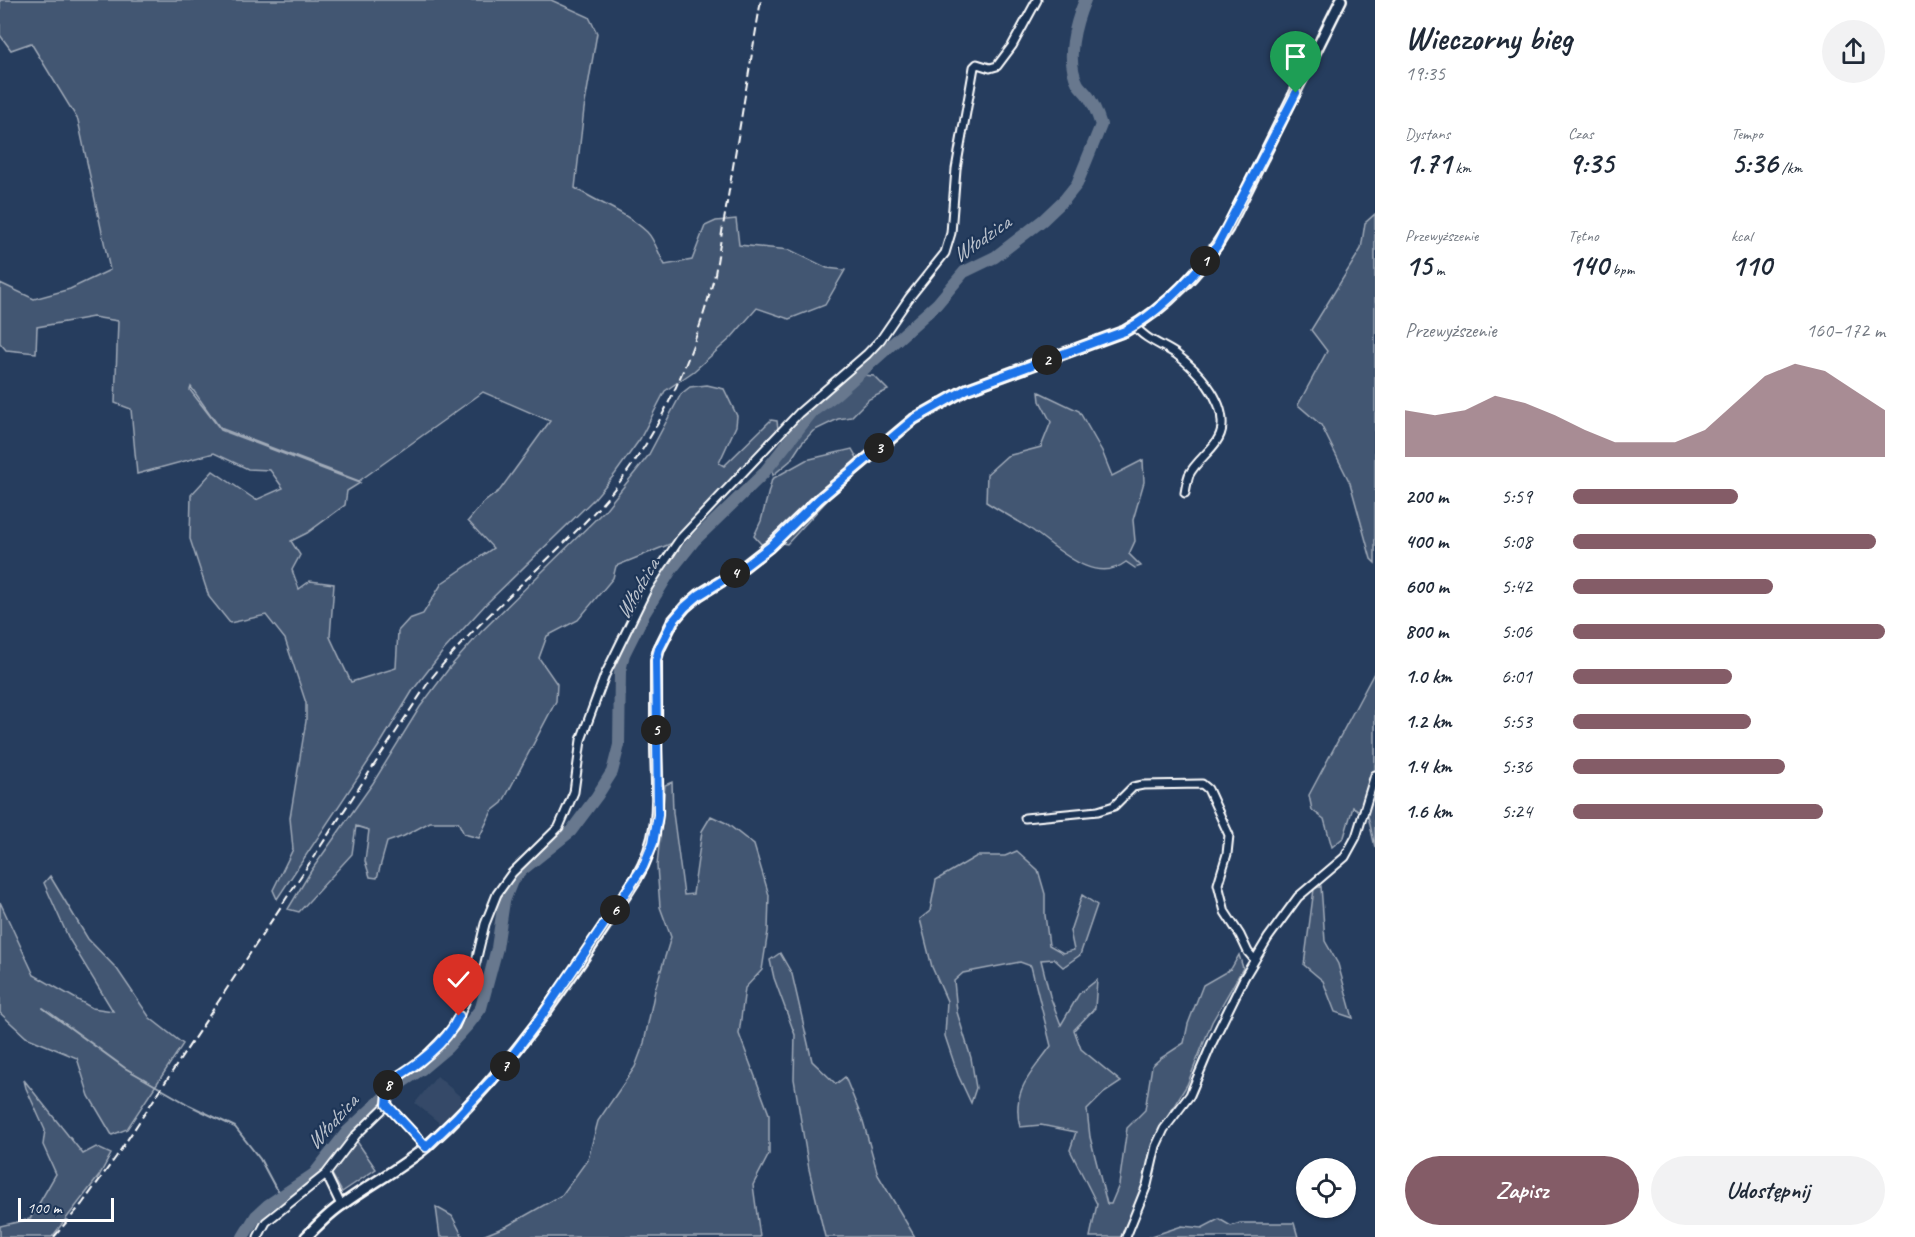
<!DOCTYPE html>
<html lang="pl">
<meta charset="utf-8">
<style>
body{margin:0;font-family:Caveat,sans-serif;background:#f2f2f3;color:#1f2937;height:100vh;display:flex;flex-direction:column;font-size:22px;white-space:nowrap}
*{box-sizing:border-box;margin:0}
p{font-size:20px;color:#747a83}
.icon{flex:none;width:33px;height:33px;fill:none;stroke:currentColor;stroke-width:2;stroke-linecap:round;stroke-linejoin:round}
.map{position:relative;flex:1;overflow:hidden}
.panel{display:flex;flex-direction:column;background:#fff;width:540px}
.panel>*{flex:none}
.buttons{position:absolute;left:1296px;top:1158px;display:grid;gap:12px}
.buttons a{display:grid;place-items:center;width:60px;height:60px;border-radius:50%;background:#fff;box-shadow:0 2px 4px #0004;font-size:30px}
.scale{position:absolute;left:18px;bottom:15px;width:96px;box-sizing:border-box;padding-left:6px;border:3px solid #fff;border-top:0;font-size:16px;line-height:21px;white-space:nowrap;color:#fff;-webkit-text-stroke:4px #1d3557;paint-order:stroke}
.pin{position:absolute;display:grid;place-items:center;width:51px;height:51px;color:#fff;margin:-62px -26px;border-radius:50% 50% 50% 0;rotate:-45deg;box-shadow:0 0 6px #0007}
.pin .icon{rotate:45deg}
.km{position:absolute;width:30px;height:30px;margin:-15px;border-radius:50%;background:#222;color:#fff;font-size:16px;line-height:30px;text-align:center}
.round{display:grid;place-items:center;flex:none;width:63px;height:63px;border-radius:32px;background:#f2f2f3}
.summary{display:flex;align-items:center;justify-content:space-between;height:102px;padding:0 30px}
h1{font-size:33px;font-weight:600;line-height:45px}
.metrics{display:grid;grid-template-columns:repeat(3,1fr);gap:9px;height:102px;padding:6px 30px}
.metrics div{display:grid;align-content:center}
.metrics b{font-size:30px;font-weight:600}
.metrics small{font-size:16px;font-weight:400}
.metrics p{font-size:16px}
.chart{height:168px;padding:12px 30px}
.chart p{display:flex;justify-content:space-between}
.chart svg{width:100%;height:108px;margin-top:6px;fill:#845c67;opacity:.7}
.primary-button{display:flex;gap:12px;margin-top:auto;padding:12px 30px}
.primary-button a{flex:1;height:69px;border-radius:36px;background:#845c67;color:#fff;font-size:24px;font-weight:600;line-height:69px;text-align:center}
.primary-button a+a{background:#f2f2f3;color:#1f2937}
ul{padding:0 30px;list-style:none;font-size:20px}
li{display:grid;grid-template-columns:96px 72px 1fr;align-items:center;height:45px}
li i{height:15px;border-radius:8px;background:#845c67}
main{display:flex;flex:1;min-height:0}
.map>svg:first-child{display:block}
</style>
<main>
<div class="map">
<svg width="1375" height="1237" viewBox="0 0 1375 1237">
<rect width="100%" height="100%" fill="#263d5e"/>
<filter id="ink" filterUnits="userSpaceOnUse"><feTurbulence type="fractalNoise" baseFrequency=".0167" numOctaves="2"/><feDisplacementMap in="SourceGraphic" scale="12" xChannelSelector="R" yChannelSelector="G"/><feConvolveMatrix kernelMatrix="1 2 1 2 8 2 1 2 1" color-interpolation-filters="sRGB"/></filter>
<g filter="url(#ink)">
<!-- built -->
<path fill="#344a68" d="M437,1076l26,23 -21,26 -27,-22z"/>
<!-- green -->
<path fill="#425672" stroke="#a0aab8" stroke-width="1.5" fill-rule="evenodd" d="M0,0h551l38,17 8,16 -13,76 -9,79c24,15 52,25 72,44 8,8 12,23 18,33l27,-5 13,-34 11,-5 20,-2 3,26 51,5 37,18 18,2 -20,35 -36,14 -32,-11 -26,30 -37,33 -29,20 -25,48 -25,35 -21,25 -108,105 -42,46 -31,40 -31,51 -105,158 -4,-9 20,-41 -3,-31 16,-97v-18l-21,-64 -19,-24 -36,8 -21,-26 -19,-58 1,-44 22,-24 43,29 27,-12 -13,-18 -22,-1 -34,-16 -77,21 -6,-65 -16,-6 3,-82 -25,-4 -56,10 -1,26 -30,-3 -6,-7v-60l34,16 36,-10 40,-19 -32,-150 -47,-77 -20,7 -11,-15zM191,387l29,41 139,53 124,-89 67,29 -50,69 -18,14 -14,17 25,27 -51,35 -19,31 -14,5 -11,12 -2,37 -45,14 -21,-45 4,-53 -24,-3 -11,8 -7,-19 8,-15 -9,-14 16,-8 38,-28 2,-14 13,-8 -139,-53 -31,-40z
M1375,214v349l-4,-4 -21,-76 -29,-58 -23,-20 29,-54 -16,-21 50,-81 4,-26z
M851,374l23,2 14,14 -19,9 -18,18 -13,2 -25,12 -12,13 -11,17 -17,14 -1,-6 18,-24 28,-43z
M707,385l17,4 13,27 -1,10 -17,37 5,3 47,-46 6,1 1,8 -103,113 -59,24 -3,12 -35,42 -31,16 -8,22 18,26 -1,17 -50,95 -4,7 -10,8 -13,27 -15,-4 -6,-12h-28l-26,14 -17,6 -10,36 -7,-1 -5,-16 4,-31 -13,-4 -4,28 -53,58 -11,-3 23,-38 62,-88 47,-76 30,-40 31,-35 124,-122 43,-54 33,-62 9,-7z
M1039,392l40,19 23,40 10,25 31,-16 1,22 -11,38 2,21 -6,13 12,12 -6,2 -9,-6c-33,25 -70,-16 -97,-34 -14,-9 -29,-17 -43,-26l1,-28 20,-18 34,-9 10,-25 -11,-21z
M852,449l5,9 -17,18 -8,19 -45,49 -16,-3 -10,3 -7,-8 7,-15 11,-42 34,-19z
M1375,671v176l-7,-31 -15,-9 -9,30 -12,10 -8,-28 -12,-9 -3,-15z
M672,782l1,31 11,82 9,-1 9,-63 9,-15 15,7 28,22 15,50 -1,36 -6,39 -17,18 -6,46 30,80v40l-16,31 7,52h-280l27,-11 55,-31 26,-36 10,-38 37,-54 9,-24 11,-53 16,-53 -11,-30 -3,-41 8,-81z
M1017,851l21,19 7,24v21l4,30 14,8 11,-3 -4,-19 12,-36 15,10 -17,50 -17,12 -9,-8 -13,1 9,36 11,29 18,-31 18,-14 -2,28 -21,22 7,19 40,33 -17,11 -17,17 3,27 17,67h4l8,-19 8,-57 18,-18 7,-44 9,-8 23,-15 4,-19 15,-39 28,-16 8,-14 4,13 -31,54 -25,63 -28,45 -7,16 -2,16 -11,37 -14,27 -3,11h-32l7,-33 -27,-54 6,-18 -35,-7 -21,2c-9,-37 11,-53 31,-81l-20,-80 -11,-4 -57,11 -9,8 3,31 14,46 5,30 -5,15 -13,-28 -13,-39 2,-35 -15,-34 -12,-48 10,-8 6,-31 41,-24h28z
M50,876l38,63 29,30 33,49 33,26 -56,85 -15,6 -23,-39 -12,-38 -51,-21 -26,-24v-111l34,73 58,33 21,3 -44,-72 -25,-56z
M1321,886l4,55 13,23 15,54 -18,-6 -12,-31 -19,-16 10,-76z
M780,953l12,21 20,87 24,23 9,-7 18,44 15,54 37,62h-90l-16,-68 -15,-90 1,-44 -21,-57 -4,-18z
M24,1080l59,74 13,-7 15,7 -12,22 -47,61h-52v-11l30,-7 26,-45 -13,-29 2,-15 -19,-42z
M356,1140l20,29 -34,23 -10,-18v-6z
M436,1207l16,9 11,21h-23z
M1219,1219l12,7 9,-3h54l4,14h-149l33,-11 20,2z"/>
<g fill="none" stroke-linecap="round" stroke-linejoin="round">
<!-- stream -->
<path stroke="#a4aebb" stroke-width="2" d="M43,1008l82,60 64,37 46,22 25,32 15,28 8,8"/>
<!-- river -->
<path stroke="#67788e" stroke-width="12" d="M243,1237l13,-21 12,-11 46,-31 33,-42 48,-45 27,-18 25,-21 21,-23 13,-17 16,-60 7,-47 8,-20 10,-11 49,-39 26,-35 15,-24 7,-27 1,-74 4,-17 20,-40 27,-44 23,-29 69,-67 49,-62 22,-16 103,-92 27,-32 31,-15 48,-37 22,-21 12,-15 24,-59c-3,-9 -6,-18 -11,-26 -3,-6 -9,-10 -12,-15 -13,-24 -3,-60 7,-84"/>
<!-- minor casing -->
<g stroke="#fff" stroke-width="11">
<path id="minor" d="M1135,326c9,13 28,19 41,28 21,16 48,44 46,72 -1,20 -25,32 -33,49 -2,6 -3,12 -4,18
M1025,818l73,-7 16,-5 19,-19 10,-2 59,-1 6,5 21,46 -2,19 -9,30 7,28 15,23 8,17 6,7
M426,1147l-39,-42 2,-23 29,-18 37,-38 13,-31 17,-71 12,-30 15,-21 47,-46 15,-35 7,-52 24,-65 43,-88 13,-20 19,-28 119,-126 68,-59 14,-15 28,-41 36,-45 6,-20 5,-64 18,-102 3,-3 13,4 7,-2 15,-20 25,-46
M326,1174l15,31
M258,1237l8,-15 60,-48 30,-39 31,-30
M1126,1237l21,-52 9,-39 8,-17 26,-34 22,-52 32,-65 24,-40 30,-41 47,-40 11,-20 19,-62"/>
</g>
<!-- tertiary casing -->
<g stroke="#fff" stroke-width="14">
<path id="tertiary" d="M306,1237c12,-12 23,-24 37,-33 27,-20 57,-35 83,-57 85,-76 148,-174 210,-268 27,-47 21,-79 20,-130 0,-30 0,-59 0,-89l3,-11 14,-28 12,-14 14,-12 42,-26 28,-22 50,-48 95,-80 53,-30 158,-58c42,-23 78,-62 103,-103l113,-228"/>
</g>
<!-- minor -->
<use href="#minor" stroke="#1d3557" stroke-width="7"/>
<!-- tertiary -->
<use href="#tertiary" stroke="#1d3557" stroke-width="9"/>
<!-- rail -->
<path stroke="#fff" stroke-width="2" stroke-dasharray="9 4.5" stroke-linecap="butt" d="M54,1237l28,-33 34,-47 314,-477c50,-63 114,-113 168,-172 60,-66 95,-149 117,-234l46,-274"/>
</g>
</g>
<g fill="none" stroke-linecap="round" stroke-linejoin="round" filter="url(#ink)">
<!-- route casing -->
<g stroke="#fff" stroke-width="12">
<path id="route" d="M459,1016c-13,29 -44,50 -70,66l-2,23 39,42 32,-31 44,-47 37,-49 104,-153 10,-24 5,-28 -2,-155 3,-11 14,-28 12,-14 14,-12 42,-26 29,-22 49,-48 95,-80 53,-30 158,-58c37,-20 67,-53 92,-85l79,-153"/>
</g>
<!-- route -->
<use href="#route" stroke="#1a73e8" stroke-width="8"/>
</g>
<g text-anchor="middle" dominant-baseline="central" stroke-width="4.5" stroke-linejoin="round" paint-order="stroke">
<!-- water labels -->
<g font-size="22" font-style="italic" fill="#bbc2cc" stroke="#1d3557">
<text transform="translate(981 239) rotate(-35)">Włodzica</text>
<text transform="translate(637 589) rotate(-60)">Włodzica</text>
<text transform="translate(332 1122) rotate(-48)">Włodzica</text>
</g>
</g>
</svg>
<div class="buttons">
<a><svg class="icon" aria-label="locate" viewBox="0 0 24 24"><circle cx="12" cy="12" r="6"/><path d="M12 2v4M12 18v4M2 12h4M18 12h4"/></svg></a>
</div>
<div class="scale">100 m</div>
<div class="pin" style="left:1296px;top:93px;background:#1e9e55"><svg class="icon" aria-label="arrive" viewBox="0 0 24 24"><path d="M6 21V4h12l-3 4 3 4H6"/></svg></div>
<div class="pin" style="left:459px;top:1016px;background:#d93025"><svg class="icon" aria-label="check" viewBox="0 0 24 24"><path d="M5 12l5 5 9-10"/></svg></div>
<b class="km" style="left:1205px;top:261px">1</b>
<b class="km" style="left:1047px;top:360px">2</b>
<b class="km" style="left:879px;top:448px">3</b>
<b class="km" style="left:735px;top:573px">4</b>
<b class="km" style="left:656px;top:730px">5</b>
<b class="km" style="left:615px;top:910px">6</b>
<b class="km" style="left:505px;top:1066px">7</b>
<b class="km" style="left:388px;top:1085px">8</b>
</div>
<section class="panel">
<div class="summary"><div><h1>Wieczorny bieg</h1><p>19:35</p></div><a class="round"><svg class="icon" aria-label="share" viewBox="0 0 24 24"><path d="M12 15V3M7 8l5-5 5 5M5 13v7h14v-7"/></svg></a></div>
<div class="metrics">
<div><p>Dystans</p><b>1.71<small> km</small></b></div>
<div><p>Czas</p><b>9:35</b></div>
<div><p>Tempo</p><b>5:36<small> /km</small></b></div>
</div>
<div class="metrics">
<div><p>Przewyższenie</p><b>15<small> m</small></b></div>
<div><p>Tętno</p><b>140<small> bpm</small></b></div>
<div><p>kcal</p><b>110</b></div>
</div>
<div class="chart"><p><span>Przewyższenie</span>160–172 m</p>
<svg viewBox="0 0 160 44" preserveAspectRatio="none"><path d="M0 44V25L10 27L20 25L30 19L40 22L50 27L60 33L70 38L80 38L90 38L100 33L110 22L120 11L130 6L140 9L150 17L160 25V44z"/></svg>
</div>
<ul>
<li><b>200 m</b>5:59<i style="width:53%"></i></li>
<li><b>400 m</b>5:08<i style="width:97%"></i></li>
<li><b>600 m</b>5:42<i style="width:64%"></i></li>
<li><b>800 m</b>5:06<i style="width:100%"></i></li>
<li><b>1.0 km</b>6:01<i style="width:51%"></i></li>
<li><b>1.2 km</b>5:53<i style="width:57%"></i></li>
<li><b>1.4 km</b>5:36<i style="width:68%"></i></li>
<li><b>1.6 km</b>5:24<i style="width:80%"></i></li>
</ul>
<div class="primary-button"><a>Zapisz</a><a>Udostępnij</a></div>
</section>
</main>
